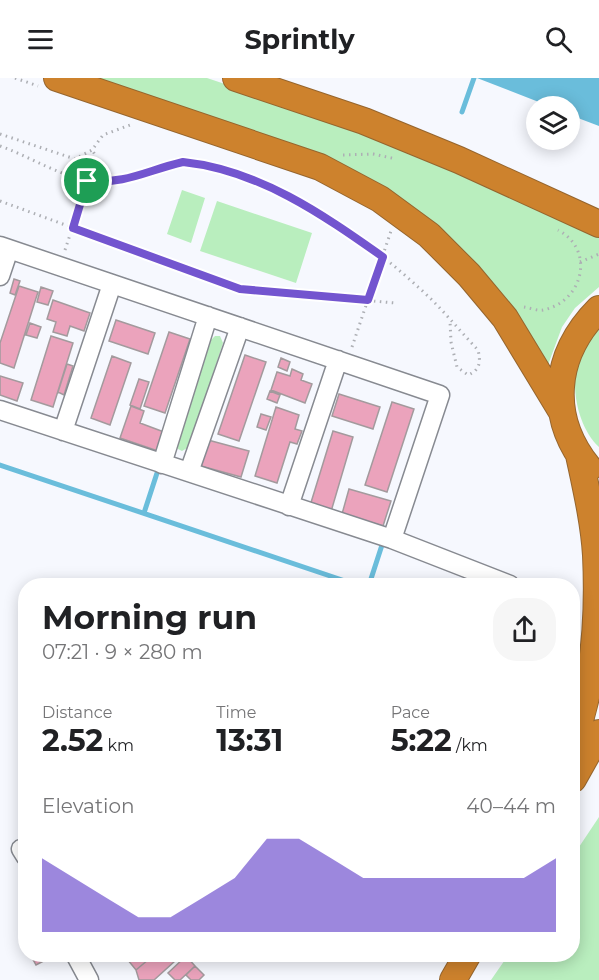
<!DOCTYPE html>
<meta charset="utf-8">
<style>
body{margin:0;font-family:Montserrat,sans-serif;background:#f6f6f6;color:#202124;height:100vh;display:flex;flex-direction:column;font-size:22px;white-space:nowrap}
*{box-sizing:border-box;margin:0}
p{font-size:20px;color:#757577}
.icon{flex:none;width:33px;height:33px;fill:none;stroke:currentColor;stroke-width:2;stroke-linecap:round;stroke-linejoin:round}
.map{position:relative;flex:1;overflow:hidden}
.drawer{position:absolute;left:18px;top:500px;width:562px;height:384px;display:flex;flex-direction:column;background:#fff;border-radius:24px;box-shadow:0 3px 15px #0003}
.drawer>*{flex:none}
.tools{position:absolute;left:526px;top:18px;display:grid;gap:12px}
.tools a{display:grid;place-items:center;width:54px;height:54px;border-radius:50%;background:#fff;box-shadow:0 3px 15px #0003;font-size:30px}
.pin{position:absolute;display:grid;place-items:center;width:51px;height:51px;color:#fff;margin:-26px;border:3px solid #fff;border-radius:50%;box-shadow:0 2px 6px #0007}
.round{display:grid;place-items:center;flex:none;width:63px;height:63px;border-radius:24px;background:#f6f6f6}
.summary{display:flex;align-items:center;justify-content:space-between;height:102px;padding:0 24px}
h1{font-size:33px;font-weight:700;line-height:45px}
.figures{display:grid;grid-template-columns:repeat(3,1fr);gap:9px;height:102px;padding:6px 24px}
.figures div{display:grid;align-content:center}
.figures b{font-size:30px;font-weight:700}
.figures small{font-size:16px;font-weight:400}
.figures p{font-size:16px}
.chart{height:168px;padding:12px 24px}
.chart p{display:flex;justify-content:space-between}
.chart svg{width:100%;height:108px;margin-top:6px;fill:#7355cf;opacity:.7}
header{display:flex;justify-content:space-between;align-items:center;height:78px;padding:0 24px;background:#fff;font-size:27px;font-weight:700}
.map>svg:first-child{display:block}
</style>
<header><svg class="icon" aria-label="menu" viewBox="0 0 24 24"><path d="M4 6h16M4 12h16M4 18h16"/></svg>Sprintly<svg class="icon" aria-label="search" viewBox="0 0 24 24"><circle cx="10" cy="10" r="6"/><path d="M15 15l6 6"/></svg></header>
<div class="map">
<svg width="599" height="902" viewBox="0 0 599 902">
<rect width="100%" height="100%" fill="#f6f8fe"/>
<!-- green -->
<path fill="#b9eebe" d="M89,0h118l121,41 108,42 163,73v53l-24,21 -13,19 -14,38 -133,-155z
M182,112l23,8 -14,45 -24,-9z
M217,123l95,32 -16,50 -96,-32z
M599,247v122c-21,-19 -30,-62 -20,-89 5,-11 14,-22 20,-33z
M215,258h5l3,7 -34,104 -7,4 -4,-2 -1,-6 34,-103z
M599,739v163h-108l18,-26h64v-98z"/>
<!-- water -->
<path fill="#6abddb" d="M477,0h122v48l-29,-11v-9h-21z"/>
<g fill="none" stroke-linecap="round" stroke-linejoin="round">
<!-- stream -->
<path stroke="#6abddb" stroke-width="5" d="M462,34l12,-34
M0,387l357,120
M144,435l14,-43
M369,507l13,-40"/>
</g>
<!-- building -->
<path fill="#eba3bc" stroke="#a39a9d" stroke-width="1.5" d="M14,201l6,2 -5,14 -5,-2z
M19,208l19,6 -24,76 -14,-5v-20z
M41,209l12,4 -5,14 -11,-3z
M53,222l37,13 -6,18 -14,-5 -3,10 -14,-4 3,-10 -9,-3z
M116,242l39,13 -7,21 -39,-13z
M30,245l11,4 -4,11 -11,-3z
M169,254l21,7 -25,74 -21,-7z
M51,258l22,7 -20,64 -22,-7z
M245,277l21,7 -27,79 -21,-7z
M112,278l19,7 -21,62 -19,-7z
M281,280l9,4 -3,9 -9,-4z
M67,286l6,2 -9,29 -6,-3z
M292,291l11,5 -2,6 11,4 -7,19 -34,-13 6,-18 13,4z
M0,298l23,7 -6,18 -17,-6z
M139,301l10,3 -9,27 -10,-4z
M270,313l10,4 -3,8 -10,-4z
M339,316l41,13 -7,22 -41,-13z
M392,324l22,7 -27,83 -22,-7z
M131,328l13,5 -4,12 24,9 -6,19 -38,-13z
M276,329l23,8 -4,14 7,2 -5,13 -7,-2 -13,41 -22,-7z
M261,336l10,3 -5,13 -9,-3z
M333,353l20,6 -23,78 -21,-6z
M208,362l41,11 -8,26 -40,-11z
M349,411l42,12 -8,25 -41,-12z
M30,876h27l-21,11z
M123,876h32l-19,16z
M155,876h13l7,7 -21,19h-15l-3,-10z
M186,878l9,10 -15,14h-5l-7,-7z
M195,888l9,9 -5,5h-8l-5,-5z"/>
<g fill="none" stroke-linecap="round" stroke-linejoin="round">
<!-- minor casing -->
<g stroke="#878a91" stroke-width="21">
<path id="minor" d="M0,168l440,149 -48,144
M0,198l9,-27
M0,332l392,129 118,46
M63,353l49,-147
M162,386l46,-148
M189,394l51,-145
M289,428l49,-146
M573,586l8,36
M21,771l5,8
M75,876l14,26"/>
</g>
<!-- highway casing -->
<g stroke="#95652e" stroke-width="28">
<path id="highway" d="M57,0l263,89 60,32 49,36 40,40 36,43 57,94
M236,0l128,43 95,39 140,64
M589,390c-42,-51 -36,-113 10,-159
M573,664c21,-58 26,-125 23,-187 -2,-33 -10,-67 -17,-100
M573,701l26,-46
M453,902l15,-26"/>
</g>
<!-- path -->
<path stroke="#adafb4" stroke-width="3" stroke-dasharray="1.5 4.5" stroke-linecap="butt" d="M15,0l23,8
M0,56l75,25 17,-9 11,-15 27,-10
M0,68c44,16 74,42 124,34 21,-3 40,-18 61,-18 22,1 41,9 61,16 64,24 122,63 172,109 22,19 40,42 60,63 3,12 2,20 -10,25l-11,-8 -6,-25 -1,-21
M343,77l30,-1 23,5
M0,123l240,88 155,14
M65,172l31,-94 -4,-6
M580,184l19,-8
M524,229c6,1 14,4 19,3 40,-8 53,-60 15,-80
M352,269l39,-116"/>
<!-- minor -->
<use href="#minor" stroke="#fff" stroke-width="18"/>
<!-- highway -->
<use href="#highway" stroke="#cd822d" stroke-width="26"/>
</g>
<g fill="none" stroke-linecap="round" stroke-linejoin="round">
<!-- route casing -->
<g stroke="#fff" stroke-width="12">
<path id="route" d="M183,84c76,8 139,52 200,95l-15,43 -128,-11 -167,-61 14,-47c40,3 58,-10 96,-19z"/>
</g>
<!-- route -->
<use href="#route" stroke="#7355cf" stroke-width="8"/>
</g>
</svg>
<div class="tools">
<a><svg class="icon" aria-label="layers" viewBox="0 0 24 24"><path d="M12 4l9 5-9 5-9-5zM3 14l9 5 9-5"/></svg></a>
</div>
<div class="pin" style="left:87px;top:103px;background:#1e9e55"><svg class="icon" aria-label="arrive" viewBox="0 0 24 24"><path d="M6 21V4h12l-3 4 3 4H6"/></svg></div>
<section class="drawer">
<div class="summary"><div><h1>Morning run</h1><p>07:21 · 9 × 280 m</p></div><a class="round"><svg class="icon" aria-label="share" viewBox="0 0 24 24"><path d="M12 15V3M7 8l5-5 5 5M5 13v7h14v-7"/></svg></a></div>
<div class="figures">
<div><p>Distance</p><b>2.52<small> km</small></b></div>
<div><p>Time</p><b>13:31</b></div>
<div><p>Pace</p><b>5:22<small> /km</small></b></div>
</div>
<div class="chart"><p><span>Elevation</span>40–44 m</p>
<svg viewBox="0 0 160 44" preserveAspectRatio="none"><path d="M0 44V14L10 22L20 30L30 38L40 38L50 30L60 22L70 6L80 6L90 14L100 22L110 22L120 22L130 22L140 22L150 22L160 14V44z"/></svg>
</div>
</section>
</div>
